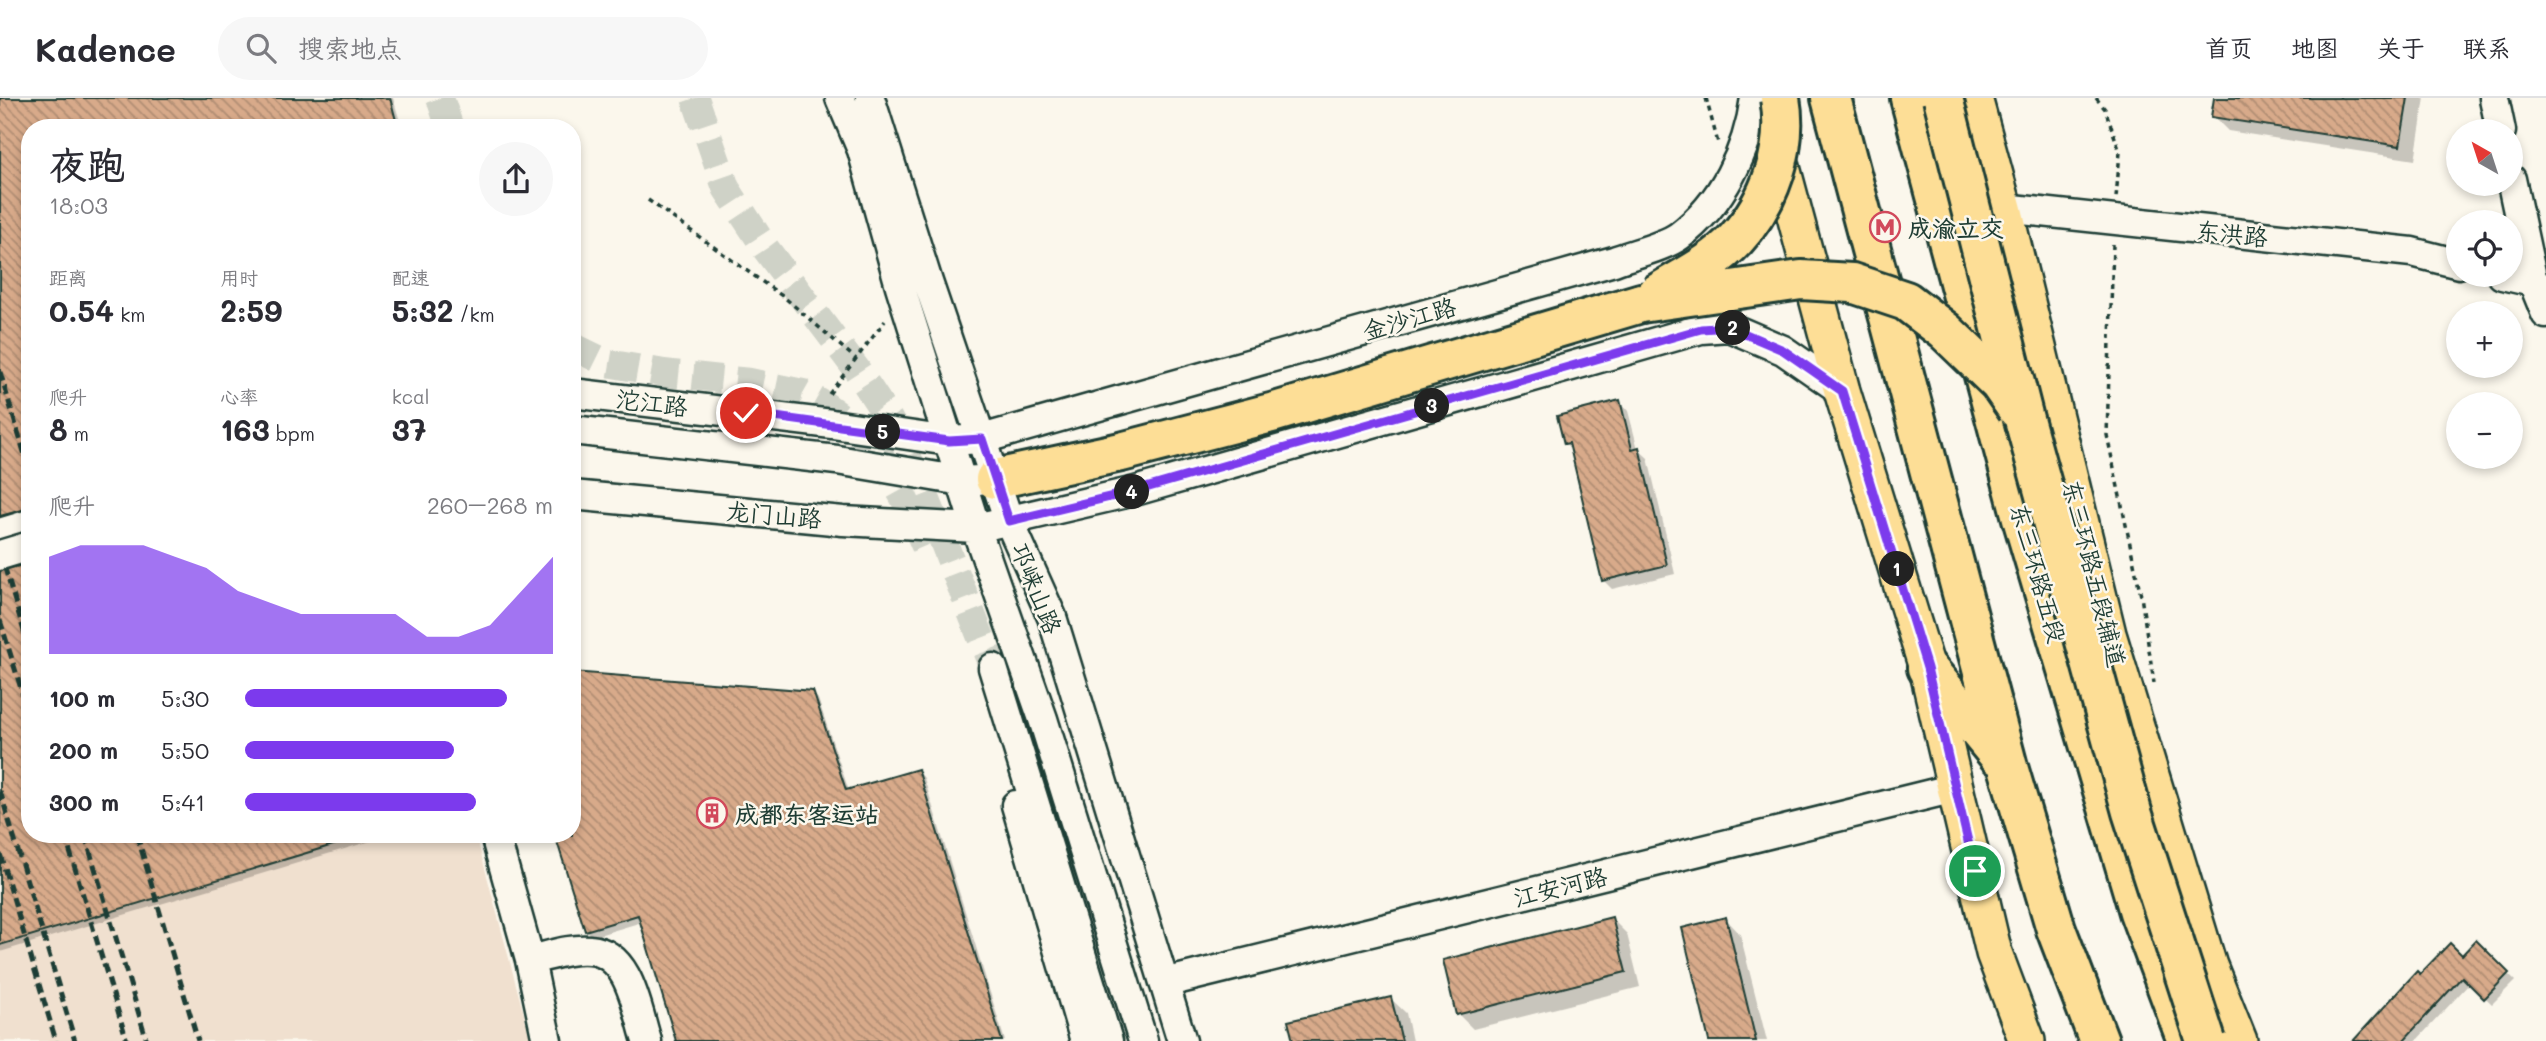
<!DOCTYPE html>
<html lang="zh">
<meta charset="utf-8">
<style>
body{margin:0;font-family:Mali,"LXGW WenKai TC",sans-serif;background:#f7f7f7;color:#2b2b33;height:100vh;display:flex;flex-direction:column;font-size:26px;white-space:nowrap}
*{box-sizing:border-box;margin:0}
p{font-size:23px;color:#7c7c81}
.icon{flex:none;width:38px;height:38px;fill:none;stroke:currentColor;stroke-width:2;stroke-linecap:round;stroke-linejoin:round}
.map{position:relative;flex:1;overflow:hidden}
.panel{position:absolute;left:21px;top:21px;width:560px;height:724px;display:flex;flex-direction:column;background:#fff;border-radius:28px;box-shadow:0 4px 10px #0003}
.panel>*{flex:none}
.needle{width:46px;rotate:321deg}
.tools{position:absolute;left:2446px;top:21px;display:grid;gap:14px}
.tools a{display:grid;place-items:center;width:77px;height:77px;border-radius:50%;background:#fff;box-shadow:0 4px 10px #0003;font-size:35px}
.pin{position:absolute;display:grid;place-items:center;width:60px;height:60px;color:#fff;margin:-30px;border:4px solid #fff;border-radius:50%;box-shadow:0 2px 7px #0007}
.km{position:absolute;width:35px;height:35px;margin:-18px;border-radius:50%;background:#222;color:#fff;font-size:19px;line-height:35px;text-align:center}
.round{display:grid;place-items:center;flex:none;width:74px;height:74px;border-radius:37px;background:#f7f7f7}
.headline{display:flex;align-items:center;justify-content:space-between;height:119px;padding:0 28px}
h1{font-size:38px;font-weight:800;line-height:52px}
.metrics{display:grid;grid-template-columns:repeat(3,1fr);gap:10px;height:119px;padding:7px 28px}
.metrics div{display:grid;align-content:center}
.metrics b{font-size:30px;font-weight:800}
.metrics small{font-size:19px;font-weight:400}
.metrics p{font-size:19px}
.chart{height:196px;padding:14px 28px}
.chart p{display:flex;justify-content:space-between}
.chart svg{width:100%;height:126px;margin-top:7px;fill:#7c3aed;opacity:.7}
ul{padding:0 28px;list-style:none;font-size:23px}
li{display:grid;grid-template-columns:112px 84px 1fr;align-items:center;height:52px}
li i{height:18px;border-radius:9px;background:#7c3aed}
header{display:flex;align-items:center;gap:42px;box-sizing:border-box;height:98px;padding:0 35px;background:#fff;border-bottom:2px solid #e1e1e2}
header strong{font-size:33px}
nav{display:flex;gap:38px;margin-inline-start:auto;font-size:24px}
.search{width:490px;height:63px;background:#f7f7f7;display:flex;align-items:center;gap:18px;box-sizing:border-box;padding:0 24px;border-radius:38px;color:#7c7c81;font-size:26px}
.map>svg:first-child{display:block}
</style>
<header>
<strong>Kadence</strong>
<div class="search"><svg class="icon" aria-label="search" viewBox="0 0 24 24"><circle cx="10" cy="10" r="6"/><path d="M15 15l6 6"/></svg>搜索地点</div>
<nav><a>首页</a><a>地图</a><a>关于</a><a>联系</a></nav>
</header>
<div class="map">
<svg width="2546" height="943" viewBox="0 0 2546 943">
<defs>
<pattern id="building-back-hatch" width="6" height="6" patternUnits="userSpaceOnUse" patternTransform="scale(1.75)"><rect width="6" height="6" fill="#d8aa8a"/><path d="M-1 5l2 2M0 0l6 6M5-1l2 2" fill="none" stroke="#af8c72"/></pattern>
</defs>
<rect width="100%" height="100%" fill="#fbf7ec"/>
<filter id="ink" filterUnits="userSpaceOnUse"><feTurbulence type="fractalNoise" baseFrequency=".0143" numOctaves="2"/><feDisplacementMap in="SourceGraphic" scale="14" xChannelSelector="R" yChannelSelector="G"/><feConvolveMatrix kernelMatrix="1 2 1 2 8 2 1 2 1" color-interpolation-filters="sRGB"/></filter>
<g filter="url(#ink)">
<!-- built -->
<path fill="#f0e0cf" d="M0,0h390l8,30h-368v707h446l55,206h-531z"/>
<!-- shadow -->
<path fill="#0003" d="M0,0h393l9,30h-372v386l-30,11z
M2216,0h209l-10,62 -187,-29 -15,-15z
M1619,303l9,10 10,38 10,9 27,116 -63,15 -9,-9 -31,-130 -7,-7z
M0,475l30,262h361l-391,117z
M812,594l6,7 31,92 69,-20 6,7 81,263h-327l-36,-119 -50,15 -6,-7 -29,-95h15z
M1612,821l15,15 13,53 -167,42 -15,-15z
M1726,821l14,15 27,107h-56z
M2476,845l39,38 -23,23 -22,-21 -54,58h-60l64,-65 42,-19z
M1391,901l15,14 6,28h-117z"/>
<!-- building -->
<path fill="url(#building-back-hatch)" stroke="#1f3d34" stroke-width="2" d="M0,0h390l8,30h-368v380l-30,8z
M2214,0h194l-8,48 -189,-29z
M1620,302l12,49 7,-2 28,118 -65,16 -33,-138 -5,1 -7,-28z
M30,465v272h322l1,4 -353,106v-374z
M572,574l241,19 33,99 72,-21 84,272h-326l-38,-126 -53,16 -30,-96h17z
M1612,819l14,55 -170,43 -13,-55z
M1726,819l30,124h-47l-27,-113z
M2476,842l33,33 -25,26 -22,-22 -59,64h-50l64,-70 3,3 30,-31 12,12z
M1391,899l11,44h-109l-5,-20z"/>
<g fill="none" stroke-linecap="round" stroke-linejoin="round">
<!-- minor-tunnel -->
<path stroke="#cfd2c7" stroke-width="28" stroke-dasharray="28 14" stroke-linecap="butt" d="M440,0l10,30
M695,0l31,90 40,61 91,121 32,49 32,66 72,183
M572,248l35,17 57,10 86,9 53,11 23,13 23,17 32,34 23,41 21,48"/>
<!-- minor casing -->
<g stroke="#1f3d34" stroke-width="33">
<path id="minor" d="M840,0l22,52 38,136 76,242 67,191 100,322
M870,0l58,184 81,239 43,96 130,424
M2494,0l7,33
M2511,81l22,103 13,32
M2004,110l408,44 47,12
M2502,177l31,7 13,8
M572,295l260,31 117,17 33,-2 632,-178c18,-7 50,-14 65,-25 43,-32 69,-85 76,-138
M572,332l265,30 125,21 17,-1
M572,397l271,26 133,7 159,-37 566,-162 28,-2 54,23 59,41
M0,435l30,-9
M993,570l115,373
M1016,707l69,236
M495,737l35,125 17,81
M530,862c19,-4 40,-12 60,-10 40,3 47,60 57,91
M1164,885l791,-195"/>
</g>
<!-- major casing -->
<g stroke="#1f3d34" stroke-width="40">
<path id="major" d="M1974,0l30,110 104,426 101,332 30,75
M1776,47l66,246 85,277 67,285 33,88"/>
</g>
<!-- highway casing -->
<g stroke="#1f3d34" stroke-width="44">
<path id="highway" d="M1831,0l177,669 48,162 43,112
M1910,0l112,420 117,394 48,129
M995,381l126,-27 154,-40 366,-109
M1927,570l72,88"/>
</g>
<!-- path -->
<path stroke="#1f3d34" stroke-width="3.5" stroke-dasharray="5 5" stroke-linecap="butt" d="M1706,0l12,45
M2096,0l9,11 15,43 -4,46
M648,102l137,98 71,61
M2113,146l-6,191 34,161 13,87
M829,296l56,-73"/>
<!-- minor -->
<use href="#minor" stroke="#fbf7ec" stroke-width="28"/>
<!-- major -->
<use href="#major" stroke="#fdde96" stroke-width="35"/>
<!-- highway -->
<use href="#highway" stroke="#fdde96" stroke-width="38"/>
<!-- rail -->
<path stroke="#1f3d34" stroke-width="5" stroke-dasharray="10 5" stroke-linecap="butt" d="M0,274l30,100
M0,454l30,99
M0,522l30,98
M0,693l75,250
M65,737l62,206
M85,737l62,206
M137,737l61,206
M0,756l56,187"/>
<!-- minor-bridge casing -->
<g stroke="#1f3d34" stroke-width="33" stroke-linecap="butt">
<path id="minor-bridge" d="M0,457l30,-9"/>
</g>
<!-- highway-bridge casing -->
<g stroke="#1f3d34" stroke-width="44" stroke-linecap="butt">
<path id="highway-bridge" d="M1943,0l81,321 108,393 74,229
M1655,197c27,-17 59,-32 81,-56 34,-37 53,-91 44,-141
M1641,205l160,-23 51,3 54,18 39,30 54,52 18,26"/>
</g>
<!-- minor-bridge -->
<use href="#minor-bridge" stroke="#fbf7ec" stroke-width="28"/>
<!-- highway-bridge -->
<use href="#highway-bridge" stroke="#fdde96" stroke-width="38"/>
</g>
</g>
<g fill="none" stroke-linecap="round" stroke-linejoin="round" filter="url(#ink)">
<!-- route casing -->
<g stroke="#fff" stroke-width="14">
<path id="route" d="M746,315l203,28 33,-2 27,82 126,-30 566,-162 28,-2 54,23 59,41 85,277 48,203"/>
</g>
<!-- route -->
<use href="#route" stroke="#7c3aed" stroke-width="9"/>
</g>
<!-- icons -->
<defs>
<g id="metro-ring" transform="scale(1.575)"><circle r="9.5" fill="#fbf7ec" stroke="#d1495b" stroke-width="1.5"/><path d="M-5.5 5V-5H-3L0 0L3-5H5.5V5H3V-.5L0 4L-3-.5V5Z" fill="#d1495b"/></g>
<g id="building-ring" transform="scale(1.575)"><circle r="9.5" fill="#fbf7ec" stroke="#d1495b" stroke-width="1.5"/><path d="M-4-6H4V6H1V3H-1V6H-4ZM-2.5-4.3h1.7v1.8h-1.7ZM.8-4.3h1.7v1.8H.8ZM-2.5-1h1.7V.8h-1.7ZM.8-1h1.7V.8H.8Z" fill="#d1495b"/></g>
</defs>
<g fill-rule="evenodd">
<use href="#metro-ring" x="1885" y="129"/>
<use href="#building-ring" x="712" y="715"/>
</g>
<g text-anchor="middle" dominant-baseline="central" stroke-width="5" stroke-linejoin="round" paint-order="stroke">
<!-- poi labels -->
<g font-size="24" font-weight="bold" fill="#1f3d34" stroke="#fbf7ec" text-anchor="start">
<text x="1908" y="129">成渝立交</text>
<text x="735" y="715">成都东客运站</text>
</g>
<!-- street labels -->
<g font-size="24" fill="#1f3d34" stroke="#fbf7ec">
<text transform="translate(2232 135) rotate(6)">东洪路</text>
<text transform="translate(1409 220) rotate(-16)">金沙江路</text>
<text transform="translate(652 304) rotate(7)">沱江路</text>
<text transform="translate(774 416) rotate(5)">龙门山路</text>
<text transform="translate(2039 475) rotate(74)">东三环路五段</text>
<text transform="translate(2095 475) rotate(76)">东三环路五段辅道</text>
<text transform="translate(1037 490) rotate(68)">邛崃山路</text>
<text transform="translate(1560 788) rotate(-14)">江安河路</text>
</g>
</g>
</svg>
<div class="tools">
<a><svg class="needle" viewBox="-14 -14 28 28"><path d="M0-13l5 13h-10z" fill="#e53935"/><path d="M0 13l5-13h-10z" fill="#7c7c81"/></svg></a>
<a><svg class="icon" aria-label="locate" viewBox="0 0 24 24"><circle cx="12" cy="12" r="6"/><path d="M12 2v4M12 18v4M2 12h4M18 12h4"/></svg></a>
<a>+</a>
<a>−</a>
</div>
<div class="pin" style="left:1975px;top:773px;background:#1e9e55"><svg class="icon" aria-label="arrive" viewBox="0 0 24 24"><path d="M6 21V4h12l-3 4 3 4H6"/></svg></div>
<div class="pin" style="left:746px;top:315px;background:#d93025"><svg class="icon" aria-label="check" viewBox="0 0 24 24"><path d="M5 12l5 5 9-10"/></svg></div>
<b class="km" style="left:1897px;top:471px">1</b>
<b class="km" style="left:1733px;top:230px">2</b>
<b class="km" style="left:1432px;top:308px">3</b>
<b class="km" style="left:1132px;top:394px">4</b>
<b class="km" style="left:883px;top:334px">5</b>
<section class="panel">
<div class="headline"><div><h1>夜跑</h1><p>18:03</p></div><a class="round"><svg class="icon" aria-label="share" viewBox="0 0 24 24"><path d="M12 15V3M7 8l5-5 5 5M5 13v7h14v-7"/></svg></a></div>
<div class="metrics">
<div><p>距离</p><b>0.54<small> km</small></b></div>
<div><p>用时</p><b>2:59</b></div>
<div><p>配速</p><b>5:32<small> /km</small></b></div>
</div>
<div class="metrics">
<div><p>爬升</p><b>8<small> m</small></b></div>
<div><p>心率</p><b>163<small> bpm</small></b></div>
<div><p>kcal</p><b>37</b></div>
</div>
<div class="chart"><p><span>爬升</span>260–268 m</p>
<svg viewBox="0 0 160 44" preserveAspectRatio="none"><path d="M0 44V10L10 6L20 6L30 6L40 10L50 14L60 22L70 26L80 30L90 30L100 30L110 30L120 38L130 38L140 34L150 22L160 10V44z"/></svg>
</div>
<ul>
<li><b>100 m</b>5:30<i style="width:85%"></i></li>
<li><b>200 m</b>5:50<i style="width:68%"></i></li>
<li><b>300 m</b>5:41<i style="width:75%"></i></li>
</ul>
</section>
</div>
